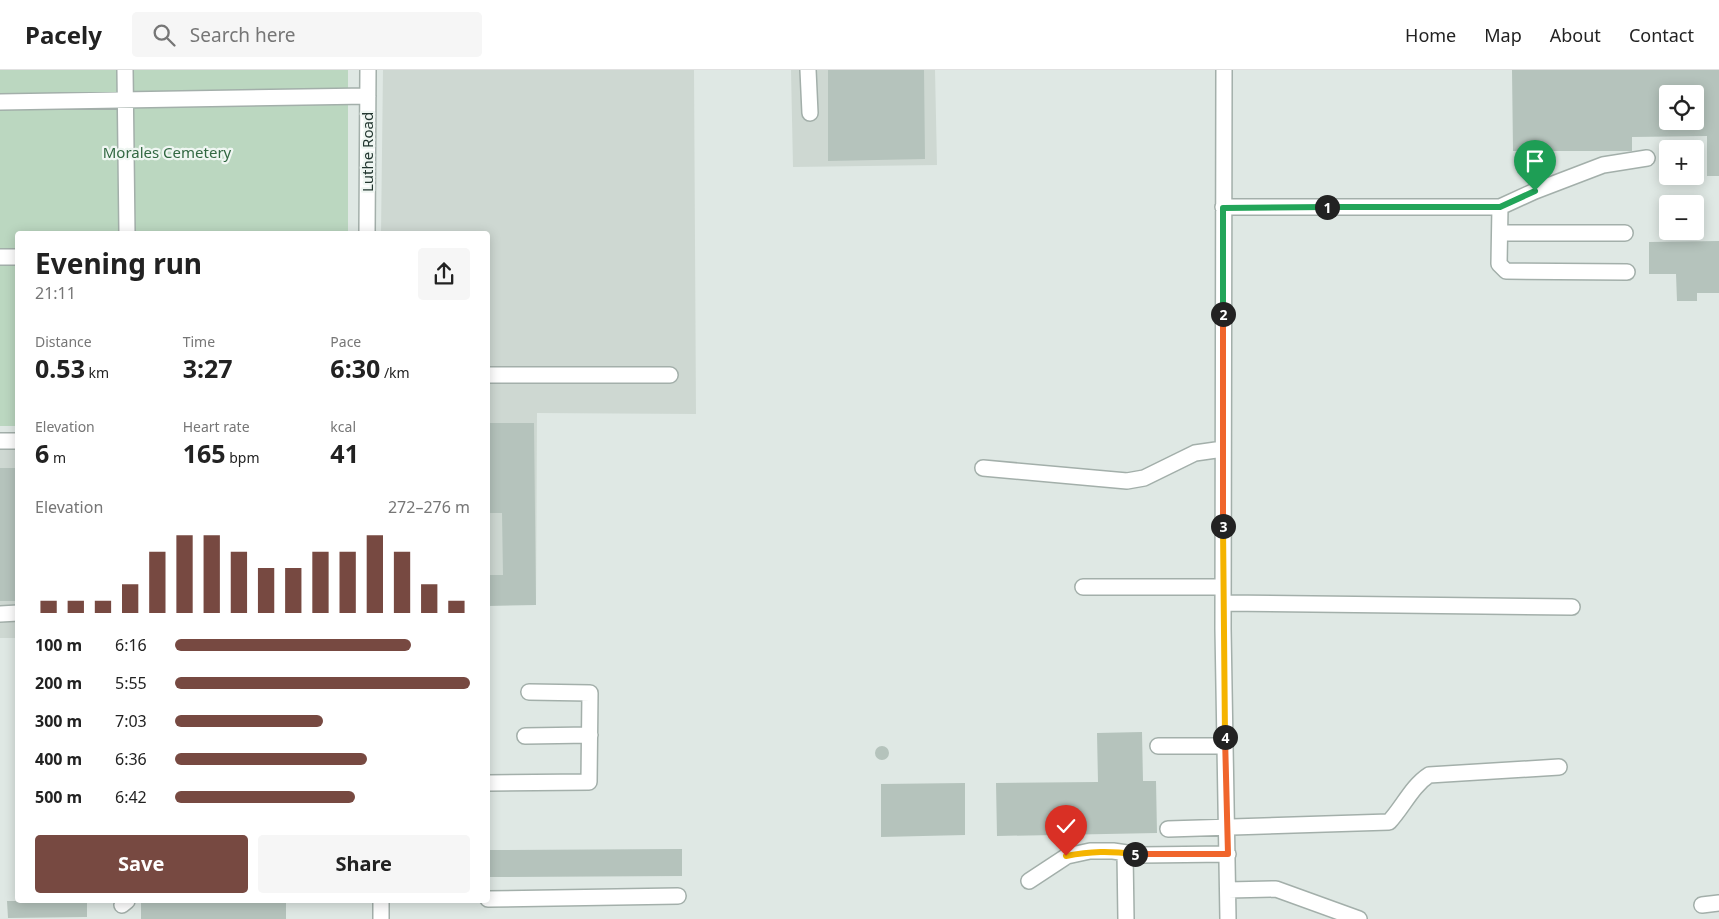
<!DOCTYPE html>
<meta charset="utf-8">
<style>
body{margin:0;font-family:"Noto Sans",sans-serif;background:#f6f6f6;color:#222;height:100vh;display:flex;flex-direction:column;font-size:19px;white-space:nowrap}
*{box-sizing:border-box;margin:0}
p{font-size:16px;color:#767676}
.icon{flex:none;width:28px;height:28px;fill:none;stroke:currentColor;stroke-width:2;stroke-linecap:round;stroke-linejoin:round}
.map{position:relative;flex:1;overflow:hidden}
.panel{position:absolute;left:15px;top:161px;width:475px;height:672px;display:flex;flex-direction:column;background:#fff;border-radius:5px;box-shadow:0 2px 12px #0003}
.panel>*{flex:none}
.fabs{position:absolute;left:1659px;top:15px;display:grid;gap:10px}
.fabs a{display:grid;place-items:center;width:45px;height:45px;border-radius:5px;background:#fff;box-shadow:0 2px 12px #0003;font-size:25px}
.pin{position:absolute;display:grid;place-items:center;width:42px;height:42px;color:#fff;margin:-51px -21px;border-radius:50% 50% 50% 0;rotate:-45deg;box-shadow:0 0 5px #0007}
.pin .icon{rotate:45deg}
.km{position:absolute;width:25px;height:25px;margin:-12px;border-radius:50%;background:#222;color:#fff;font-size:14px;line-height:25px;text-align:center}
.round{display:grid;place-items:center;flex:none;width:52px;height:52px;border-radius:5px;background:#f6f6f6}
.overview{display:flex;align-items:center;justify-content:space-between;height:85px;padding:0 20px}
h1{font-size:28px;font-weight:700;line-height:38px}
.metrics{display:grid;grid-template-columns:repeat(3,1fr);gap:8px;height:85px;padding:5px 20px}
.metrics div{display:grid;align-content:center}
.metrics b{font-size:25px;font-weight:700}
.metrics small{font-size:14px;font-weight:400}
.metrics p{font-size:14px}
.chart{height:140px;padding:10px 20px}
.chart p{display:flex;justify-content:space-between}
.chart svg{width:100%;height:90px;margin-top:5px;stroke:#774941;stroke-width:6}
.primary-button{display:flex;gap:10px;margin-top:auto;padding:10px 20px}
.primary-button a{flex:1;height:58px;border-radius:5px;background:#774941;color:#fff;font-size:20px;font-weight:700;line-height:58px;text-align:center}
.primary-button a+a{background:#f6f6f6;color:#222}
ul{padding:0 20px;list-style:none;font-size:16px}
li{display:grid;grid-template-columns:80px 60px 1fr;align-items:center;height:38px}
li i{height:12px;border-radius:6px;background:#774941}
header{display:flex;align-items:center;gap:30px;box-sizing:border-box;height:70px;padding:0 25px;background:#fff;border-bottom:1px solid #e0e0e0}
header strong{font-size:24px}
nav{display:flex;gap:28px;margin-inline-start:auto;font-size:18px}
.search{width:350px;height:45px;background:#f6f6f6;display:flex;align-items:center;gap:12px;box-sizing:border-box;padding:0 18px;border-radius:5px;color:#767676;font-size:19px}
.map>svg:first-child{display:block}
</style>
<header>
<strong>Pacely</strong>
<div class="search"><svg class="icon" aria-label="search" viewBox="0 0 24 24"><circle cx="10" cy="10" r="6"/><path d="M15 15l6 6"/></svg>Search here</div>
<nav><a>Home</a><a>Map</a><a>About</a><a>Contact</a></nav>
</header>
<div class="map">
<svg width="1719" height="849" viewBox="0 0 1719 849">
<rect width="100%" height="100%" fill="#dfe8e4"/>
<!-- built -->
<path fill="#ced8d2" d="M383,0h311l2,344 -159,-1 -1,192h-48v-371h-107z
M791,0h144l2,95 -144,2z
M17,365v203h-17v-202z"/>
<!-- green -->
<path fill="#bbd7c0" d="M0,0h348v164h-330l-1,192h-17z"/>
<!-- building -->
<path fill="#b5c3bc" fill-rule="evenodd" d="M828,0h96l1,89 -97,2z
M1512,0h207v106h-12v-40l-75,1v14h-119zM1668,24h27v27h-27z
M1719,171v52h-22v8h-20l-1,-27h-27v-32z
M488,353h46l2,182 -48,1v-31h15l-1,-62h-12z
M0,398h18v133h-18z
M1142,662l1,49h13l1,52 -160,3 -1,-53 102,-1 -1,-49z
M875 683a7 7 0 1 1 14 0a7 7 0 1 1-14 0Z
M965,713v52l-84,2v-53z
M682,779v27l-194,1v-27z
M7,831h80v16l-79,1z
M141,831h145v18h-145z"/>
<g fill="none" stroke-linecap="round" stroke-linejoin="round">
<!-- minor casing -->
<g stroke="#a3afaa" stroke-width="18">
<path id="minor" d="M125,0l2,164
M808,0l2,43
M1224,0l-1,559 5,290
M0,32l368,-6
M1223,137h277l35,-16 68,-26 44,-7
M1500,137l-1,57 7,7 121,1
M1500,163h125
M367,164l1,-164
M0,187h18
M488,305h182
M0,371h18
M983,398l144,13 17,-3 51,-25 28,-4
M1083,517h140
M1223,533l349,4
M0,544l18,-1
M525,666l65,-1
M1158,676h67
M488,713l101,-1 1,-89 -61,-1
M1168,759l221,-7c14,-15 23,-36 40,-47l130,-8
M1125,783l1,66
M1029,811l38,-25 23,-5h23l28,4 87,-1
M1228,820l48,-1 83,30
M488,829l190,-3
M381,831v18
M122,835l5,-4
M1702,835l17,-2"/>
</g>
<!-- minor -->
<use href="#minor" stroke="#fff" stroke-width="15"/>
</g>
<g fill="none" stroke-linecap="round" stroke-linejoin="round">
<!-- split-1 casing -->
<g stroke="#fff" stroke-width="10">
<path id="split-1" d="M1327,137h173l35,-16"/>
</g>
<!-- split-2 casing -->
<g stroke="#fff" stroke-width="10">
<path id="split-2" d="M1223,244v-106l104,-1"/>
</g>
<!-- split-3 casing -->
<g stroke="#fff" stroke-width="10">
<path id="split-3" d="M1223,244v212"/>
</g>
<!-- split-4 casing -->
<g stroke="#fff" stroke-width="10">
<path id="split-4" d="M1223,456l2,211"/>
</g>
<!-- split-5 casing -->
<g stroke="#fff" stroke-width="10">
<path id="split-5" d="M1135,784h93l-3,-117"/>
</g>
<!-- split-6 casing -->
<g stroke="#fff" stroke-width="10">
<path id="split-6" d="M1066,786c25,-5 44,-5 69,-2"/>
</g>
<!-- split-1 -->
<use href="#split-1" stroke="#22a559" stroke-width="6"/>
<!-- split-2 -->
<use href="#split-2" stroke="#22a559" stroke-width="6"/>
<!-- split-3 -->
<use href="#split-3" stroke="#f0652b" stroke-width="6"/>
<!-- split-4 -->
<use href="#split-4" stroke="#f5b400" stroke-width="6"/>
<!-- split-5 -->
<use href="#split-5" stroke="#f0652b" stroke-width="6"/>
<!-- split-6 -->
<use href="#split-6" stroke="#f5b400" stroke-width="6"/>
</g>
<g text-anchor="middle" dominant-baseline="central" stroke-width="4.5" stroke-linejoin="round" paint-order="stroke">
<!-- park labels -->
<g font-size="15" fill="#326842" stroke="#eff6f2">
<text x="167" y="82">Morales Cemetery</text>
</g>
<!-- street labels -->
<g font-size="15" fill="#22362f" stroke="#eff6f2">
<text transform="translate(367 82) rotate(-90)">Luthe Road</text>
</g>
</g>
</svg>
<div class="fabs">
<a><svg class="icon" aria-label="locate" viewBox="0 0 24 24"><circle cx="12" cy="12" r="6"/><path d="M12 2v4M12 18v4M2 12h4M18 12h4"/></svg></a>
<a>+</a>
<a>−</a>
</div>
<div class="pin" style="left:1535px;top:121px;background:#1e9e55"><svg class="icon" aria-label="arrive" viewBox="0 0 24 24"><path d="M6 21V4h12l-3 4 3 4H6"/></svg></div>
<div class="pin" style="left:1066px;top:786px;background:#d93025"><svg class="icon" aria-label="check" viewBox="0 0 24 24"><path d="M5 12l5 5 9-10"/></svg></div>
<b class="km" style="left:1327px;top:137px">1</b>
<b class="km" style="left:1223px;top:244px">2</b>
<b class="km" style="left:1223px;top:456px">3</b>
<b class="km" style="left:1225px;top:667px">4</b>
<b class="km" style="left:1135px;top:784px">5</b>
<section class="panel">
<div class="overview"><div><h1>Evening run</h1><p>21:11</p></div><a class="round"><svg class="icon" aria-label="share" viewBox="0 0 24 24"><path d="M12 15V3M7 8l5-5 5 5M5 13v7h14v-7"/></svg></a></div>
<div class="metrics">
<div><p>Distance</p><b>0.53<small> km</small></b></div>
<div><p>Time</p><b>3:27</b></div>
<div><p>Pace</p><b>6:30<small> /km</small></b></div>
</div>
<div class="metrics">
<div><p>Elevation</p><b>6<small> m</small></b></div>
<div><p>Heart rate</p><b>165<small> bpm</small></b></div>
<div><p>kcal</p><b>41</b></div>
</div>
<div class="chart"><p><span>Elevation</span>272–276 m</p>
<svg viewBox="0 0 160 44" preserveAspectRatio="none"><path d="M5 44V38M15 44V38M25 44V38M35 44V30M45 44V14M55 44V6M65 44V6M75 44V14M85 44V22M95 44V22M105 44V14M115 44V14M125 44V6M135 44V14M145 44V30M155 44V38"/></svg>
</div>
<ul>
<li><b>100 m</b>6:16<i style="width:80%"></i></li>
<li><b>200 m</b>5:55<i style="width:100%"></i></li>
<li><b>300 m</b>7:03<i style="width:50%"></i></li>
<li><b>400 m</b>6:36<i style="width:65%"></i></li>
<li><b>500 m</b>6:42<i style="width:61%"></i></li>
</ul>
<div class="primary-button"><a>Save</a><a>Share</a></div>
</section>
</div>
